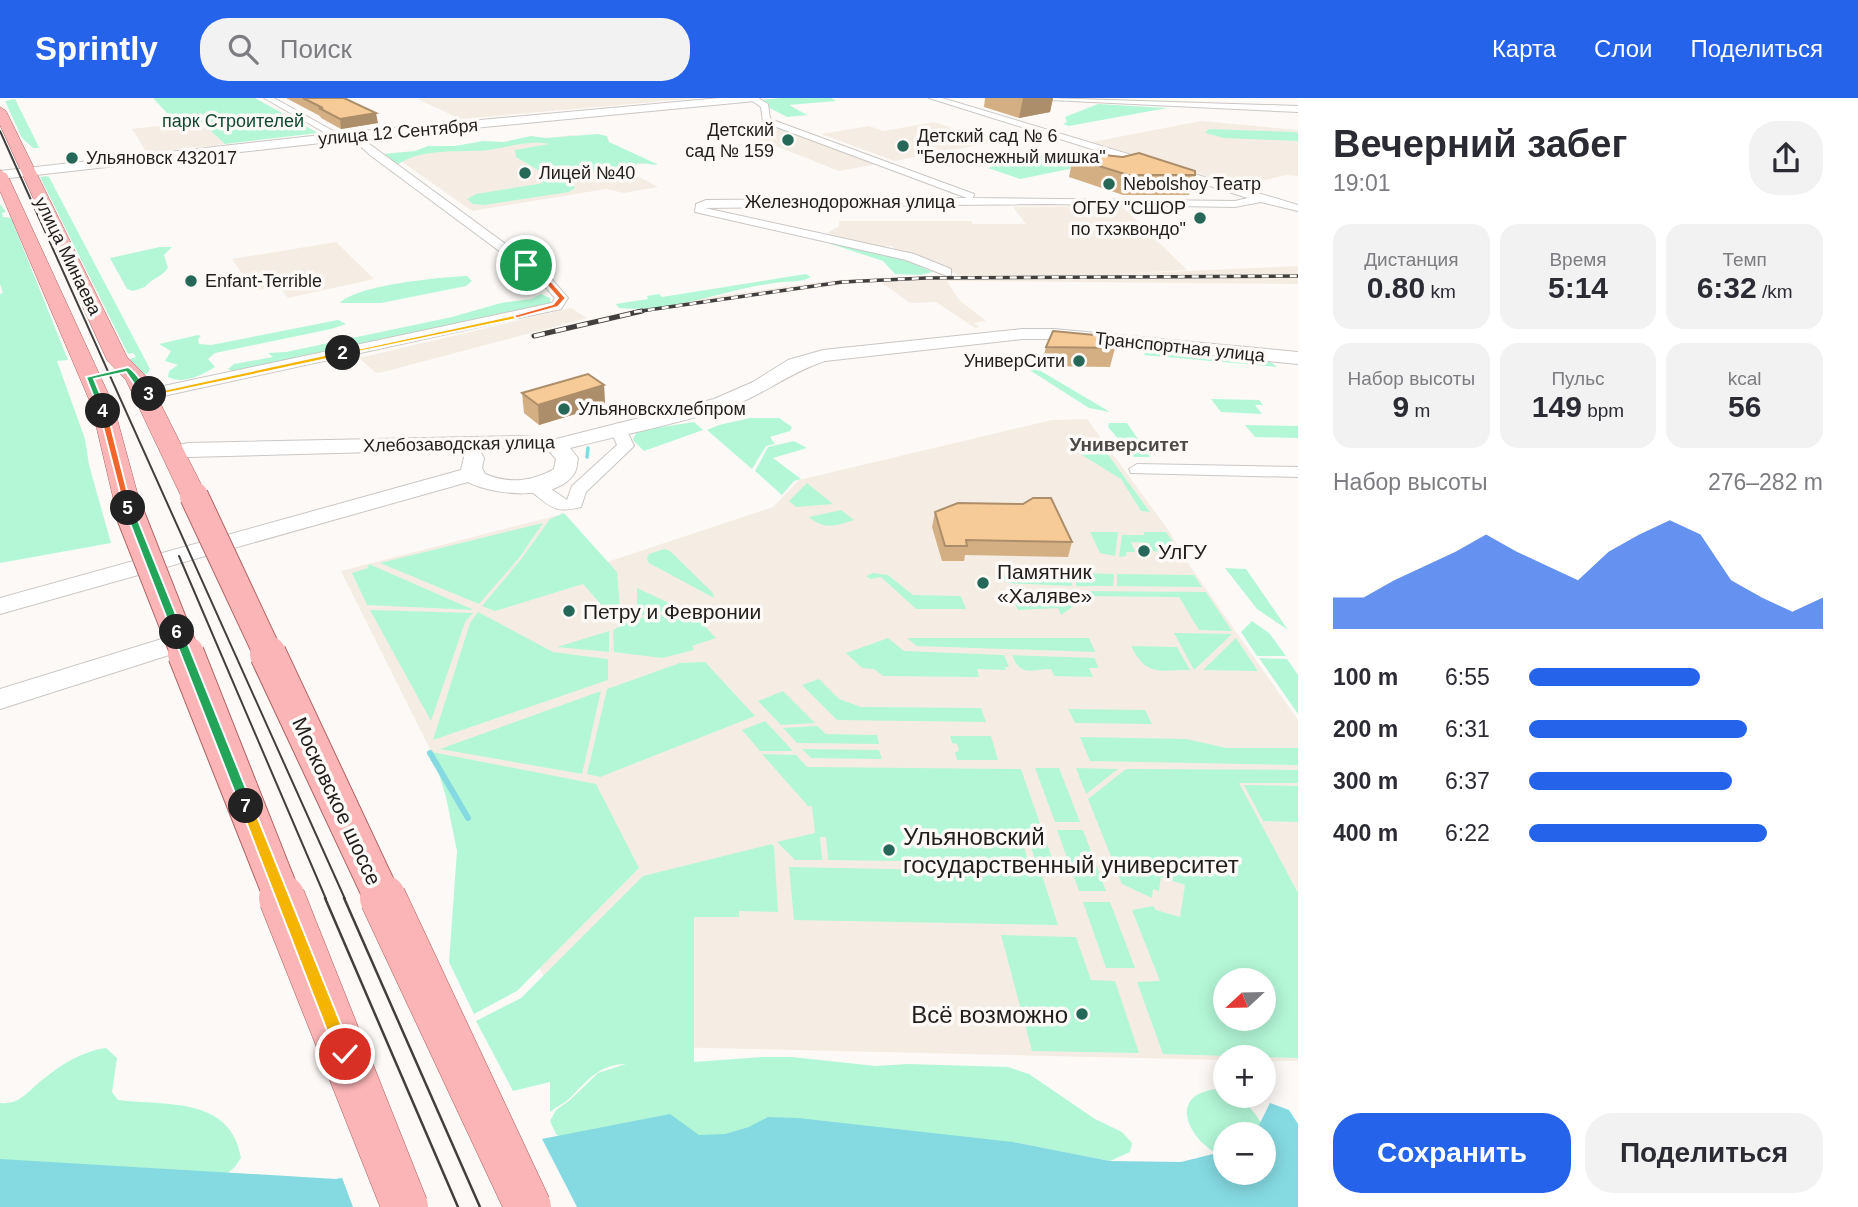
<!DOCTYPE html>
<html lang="ru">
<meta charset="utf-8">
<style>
body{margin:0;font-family:Helvetica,sans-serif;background:#f2f2f3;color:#2b2b33;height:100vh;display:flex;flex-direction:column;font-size:26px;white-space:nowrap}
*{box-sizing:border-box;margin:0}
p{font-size:23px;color:#7c7c81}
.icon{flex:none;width:38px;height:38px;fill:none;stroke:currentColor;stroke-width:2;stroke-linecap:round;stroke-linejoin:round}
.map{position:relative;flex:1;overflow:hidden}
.sheet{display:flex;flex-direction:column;background:#fff;width:560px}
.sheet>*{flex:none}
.needle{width:46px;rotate:248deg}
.controls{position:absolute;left:1213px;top:870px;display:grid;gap:14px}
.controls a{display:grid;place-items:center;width:63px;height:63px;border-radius:50%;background:#fff;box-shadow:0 4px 18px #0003;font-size:35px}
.pin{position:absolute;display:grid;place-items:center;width:60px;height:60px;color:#fff;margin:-30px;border:4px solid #fff;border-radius:50%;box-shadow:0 2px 7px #0007}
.km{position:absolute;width:35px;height:35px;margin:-18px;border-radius:50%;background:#222;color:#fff;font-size:19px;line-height:35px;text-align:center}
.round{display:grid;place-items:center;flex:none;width:74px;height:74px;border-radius:28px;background:#f2f2f3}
.headline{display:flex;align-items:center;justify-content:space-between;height:119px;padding:0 35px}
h1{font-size:38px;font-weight:700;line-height:52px}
.stats{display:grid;grid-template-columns:repeat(3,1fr);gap:10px;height:119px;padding:7px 35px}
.stats div{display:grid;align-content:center;border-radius:18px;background:#f2f2f3;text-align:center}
.stats b{font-size:30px;font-weight:700}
.stats small{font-size:19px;font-weight:400}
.stats p{font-size:19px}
.chart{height:196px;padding:14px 35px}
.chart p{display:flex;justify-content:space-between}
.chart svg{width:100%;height:126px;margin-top:7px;fill:#2563eb;opacity:.7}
.action{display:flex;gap:14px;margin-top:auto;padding:14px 35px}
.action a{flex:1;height:80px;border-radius:28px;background:#2563eb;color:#fff;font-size:28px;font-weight:700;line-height:80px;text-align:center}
.action a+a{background:#f2f2f3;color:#2b2b33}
ul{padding:0 35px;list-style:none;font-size:23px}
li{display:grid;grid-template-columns:112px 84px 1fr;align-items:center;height:52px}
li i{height:18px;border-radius:9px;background:#2563eb}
header{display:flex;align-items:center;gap:42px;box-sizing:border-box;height:98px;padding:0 35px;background:#2563eb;color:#fff}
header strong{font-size:33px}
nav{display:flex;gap:38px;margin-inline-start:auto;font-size:24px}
.search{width:490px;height:63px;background:#f2f2f3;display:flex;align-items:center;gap:18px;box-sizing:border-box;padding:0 24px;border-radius:28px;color:#7c7c81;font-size:26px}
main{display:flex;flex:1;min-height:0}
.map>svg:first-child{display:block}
</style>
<header>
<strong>Sprintly</strong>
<div class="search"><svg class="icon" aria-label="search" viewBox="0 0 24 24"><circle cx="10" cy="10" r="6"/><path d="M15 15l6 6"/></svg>Поиск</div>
<nav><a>Карта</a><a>Слои</a><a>Поделиться</a></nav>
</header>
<main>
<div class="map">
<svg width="1298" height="1109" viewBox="0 0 1298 1109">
<rect width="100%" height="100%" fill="#fcf9f6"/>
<!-- built -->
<path fill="#f5ede3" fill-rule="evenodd" d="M426,0h273l-238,21 -44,-20z
M200,23l25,23 -78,9 -15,-24z
M1201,23l97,9v46l-12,-1 -45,11 -149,-44z
M934,24l61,20 -101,19 -73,-27 48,-8 15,5z
M774,27l103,39 -38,7 -101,-40z
M571,37l76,28 -25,5 36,19 -34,6 -18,-4 -134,22 -77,-54 76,-11 5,3z
M1122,108l65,64 -69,4 180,-8v18l-351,-3 11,18 28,22 -12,2 5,4 -4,1 -39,-26 -26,1 -29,-21 -11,-1 -213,29 -122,29 -6,-5 125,-29 180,-25 125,-5 -63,-24 -4,-5 -15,1 -50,-14 12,-7v-5h132l2,3h53l-13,-17z
M336,144l38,37 -86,19 -10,-12 -24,5 -22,-32z
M571,210l16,10 -204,54 -7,1 -17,-15z
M1087,321l82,112 21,35 108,154v341h-34v-4h-39v3l-647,-15 -237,-474 222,-57 41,49 169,-56 26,-27 253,-60zM1225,882h39v38h-39z"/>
<!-- green -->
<path fill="#b4f7d7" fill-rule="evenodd" d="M153,0h102l63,35 -93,11 -25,-23 -23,3z
M781,0h50l5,3 -47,4 18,10 -20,2 -19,-10 -2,-2 3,-2 -10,-3z
M15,1l22,44 2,5h-6l-11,-10 -17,-37z
M1098,6l69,4 -98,18 -6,-2 4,-2 -2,-5z
M1209,31l85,3 4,1v8l-74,-3 -19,-5z
M598,36l9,2 2,6 50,23 -21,-2 -15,10 -35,-2 -6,8 -11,4 4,5 -6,4 -85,13 -11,-1 -6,-5 9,-5 68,-11 -8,-3 9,-6 -29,-17 -1,-7 35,-6c-21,-4 -41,3 -61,6 -31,3 -66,-3 -92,15l-14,-11 32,-3 13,-5h27l28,-5 21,1 27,-6 15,2z
M1040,56l39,13 -59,12 -32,-11 9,-3 -5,-2z
M46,78l3,1 101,192 -3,5h-10l-7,-15 6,-2 -3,-4 -5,1 -88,-177z
M0,106l6,8 -4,1 1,4 8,1 57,142 -11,1 28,78 4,26 22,78 -111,20v-269l3,-1 -3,-9z
M834,145l61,13 38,16 -13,3 -25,-1 -12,-13 -52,-17z
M160,149h12l-8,8 4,13c-5,8 -17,11 -23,19l-12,4 -6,-2 -17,-31z
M806,176l5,3c-11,6 -25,4 -37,6 -52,7 -102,30 -155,25l-3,-4 32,-5 -1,-3 12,-2 3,3z
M467,178l5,5 -6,5 -85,17h-41c17,-18 101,-26 127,-27z
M541,196l9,4 1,4 -4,5 -311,66 -8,-4 6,-5 39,-7 -5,-4 18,-1 166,-35 49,-14 30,-4z
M338,222l8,4 -15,5 -116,24 -7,6 7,8c-13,8 -32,18 -47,10l1,-6 9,-6 -13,-4 6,-10 -12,-7 39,-9 3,1 -3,3 1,5 12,1z
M1157,250l111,12 9,7 -133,-12 4,-6z
M1024,263l86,51 -21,-4 -69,-44z
M1211,301l48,1 4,5h-8l7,9 -41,-2z
M750,320h29l13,9 -2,4 -20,6 5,7 -9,2 -14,23 -45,-39 12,-5z
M694,324l9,8 -59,21 -11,-11 3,-7 7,-3z
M1127,325l23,34h-16l-26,-30 1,-4z
M1245,327l53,1v12l-43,-1z
M794,343l13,7 -34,10 28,21 -7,2 -12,14 -27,-24 13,-24z
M1090,349l13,1 47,64 -9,-1 -20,-32 -44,-27z
M807,385l26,21 -37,3 -7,-6z
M841,412l13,10c-19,6 -30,10 -45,-3z
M564,415l53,59 3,36 -8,9 -29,-33 -88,27 -13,-5 40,-48 28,-39z
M543,425l-24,35 -40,46 -99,-41z
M1090,434h28l-3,24 -15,-3z
M1143,434h23l18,26 -18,-1 -3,-5 -10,-1 -4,-8 -18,-1 4,10h-9v4l-7,1 3,-22h23z
M664,451l6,2 43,42 1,5 -65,-35 -2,-4 2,-5z
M369,466l105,46 -107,-5 -15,-32 16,-5z
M1225,470l21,1 42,61 -31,-21z
M1024,474l49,1 -1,13 -64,-3 -7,-5 2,-3 15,1z
M873,475l15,2 25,20 48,1 5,13h-50l-35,-32 -11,2 -4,-3z
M1077,475l37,1 -1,12h-37z
M1117,476l77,1 8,12 -85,-1z
M637,490l45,21 -45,7z
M1076,493l130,1 26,39 -33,-1 -20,-33 -100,-1z
M1013,499l63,1 2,5 -17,12 -3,-7 -40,2z
M370,512l103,3 -8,9 -34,99z
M686,513l10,6 20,21 -24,8 2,4 -32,8 -48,-6 -1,-22 21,-11z
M478,514l75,40 55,7v21l-175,60 37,-117z
M1252,523l17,12 17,23h-29l-16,-24z
M609,533v21l-52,-5z
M1174,535l58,1 -38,36z
M888,540l16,13 100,4 5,12h-4l1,3 -29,-1 2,8 -96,-1 -9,-7 -12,-1 -16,-15z
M907,540h182l6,14 -178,-6z
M1236,540l22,33 -55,-1z
M1131,548l46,1 13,23c-32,0 -43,7 -59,-24z
M1012,557l83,3 3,10h-9l4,9 -39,-1 -3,-7c-20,0 -30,9 -39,-14z
M1259,560l28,1 11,16v39z
M705,564l50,54 -155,61 -13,-3 20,-85 73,-26z
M819,581l20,20 22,8 120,1 5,14 -149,-2 -35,-35z
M601,593l-19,83 -142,-25z
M783,593l32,32 -34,2 -23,-24z
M1068,611l77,1 7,14 -77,-1z
M765,623l28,30h-33l-18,-21z
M817,628l9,8 51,1 2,9 -82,-1 -14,-15z
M950,638h41l7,24h-41l-2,-8 4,-1 -2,-7 -5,-1z
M1080,639l106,2 41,9h71v17l-208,-4z
M802,651l77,1 3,9 -71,-1z
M432,654l164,32 43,84 -122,123 -43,23 -25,-52 8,-111 -11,-54z
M762,656l34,1 11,12 214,2 33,95 -18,-1 -7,-23 -7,1 7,22 -201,-3 -2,-23h-6l2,23h-27l-18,-18 38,-9 -3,-27h-4z
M1035,670h24l21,54h-25z
M1076,670l42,1 -32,25z
M1126,671l172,1v13h-59l59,110v165l-135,-4 -26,-72 23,-1 -28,-71 21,-4 3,4 24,7 5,-32 -24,-8 -2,14 -6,-2 -1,9 -30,-14 -34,-85zM1225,882h39v38h-39z
M1244,687l54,1v36l-35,-1z
M1057,732h26l23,61h-27z
M772,746l2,3 4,65 -39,-1v6h-45v145l68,-5h30l83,9 33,-2 100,3 21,7 66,45 27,13 10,11 -2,9 -20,9 -97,-19 -444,2 -13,-10 -6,-13 6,-11 14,-10 28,-27 28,-9c-27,0 -39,17 -57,35 -6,5 -13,8 -19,13v-30l-37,9 -37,-70 45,-23 122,-122z
M789,769l252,5 17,53 -264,-5z
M1083,804h27l25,66h-29z
M1001,837l75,2 15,43 24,1 24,72 -107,-2z
M106,950l11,10 -5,34 6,8c48,6 113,-4 123,58l-7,10 -18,14 -216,-7v-72c20,2 28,-12 42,-23 19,-15 40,-29 64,-32z
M1218,991l7,3v4c19,0 30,17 39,31v7h-39v23c-34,-12 -62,-63 -7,-68z"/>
<!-- water -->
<path fill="#85dae1" d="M1270,1005l19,7 9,14v83h-1298v-48l336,20 334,-65 29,21 26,-1 24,-7 19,-10 30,1 215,24 97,19 71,1 44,-11v21h39v-38h-5l-1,-7z"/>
<!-- pier -->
<path fill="#fcf9f6" d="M540,1037l37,72h-224l-12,-32z"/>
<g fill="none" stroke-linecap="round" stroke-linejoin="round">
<!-- stream-far1 -->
<path stroke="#85dae1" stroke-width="3.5" d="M587,359l1,-9"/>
<!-- stream -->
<path stroke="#85dae1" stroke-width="6" d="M430,655l38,65"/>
<!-- street casing -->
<g stroke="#cac7c4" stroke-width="2">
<path id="street" d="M264,0h10l70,39 -8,2z
M748,0h10l10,6 2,15 204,75 -1,4 262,3 13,-3 -319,-100h13l356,107v6l-37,-9 -26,5 -189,-3 -341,4 209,46 37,15v6l-4,1 -41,-16 -211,-48 1,-8 10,-4 261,-2 -204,-76 -2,-15z
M1047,0l251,8v6l-247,-12z
M353,34l196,144 19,22 -7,11 -416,91 -5,-2 -3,-3 8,-5 407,-87 3,-5 -14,-16 -171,-127 -20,-18v-4z
M618,325l6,2 10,21 -48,46 -5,15c-28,7 -30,-1 -52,-17l-3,-4 3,-4h12l26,18 5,-14 45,-41 -7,-17z
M1137,366l161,3v10l-167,-4 -2,-4z"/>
</g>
<!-- secondary casing -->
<g stroke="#cac7c4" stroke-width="2">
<path id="secondary" d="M720,0h40l-5,3 -416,40 -339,38v-8l339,-38z
M1022,231h32l244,23v12l-244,-25h-32l-197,22c-35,11 -63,35 -98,47 -51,16 -105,27 -157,40l8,10c-1,5 -1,12 -4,16 -19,28 -81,21 -106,8l-468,132v-16l461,-128 4,-17h16l3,5 -2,10 3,6c24,10 46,8 69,-5l2,-10 -7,-8 -27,-3 -334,9 -15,3 -8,-2 -3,-5 3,-5 23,-5 334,-7 34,3 158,-40 39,-17 35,-22 35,-10z
M181,535l10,3 4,6 -4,6 -191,61v-20z"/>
</g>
<!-- primary casing -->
<g stroke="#ae6162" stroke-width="1">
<path id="primary" d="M0,9l6,4 121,246 20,20 60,119 -4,6 -9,2 -9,-2 -4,-6 -55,-116 -19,-20 -107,-235z
M0,72l7,4 106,230 30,110 -4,6 -9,2 -9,-2 -4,-6 -26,-110 -91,-213z"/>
</g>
<!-- street -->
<use href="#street" fill="#fff" fill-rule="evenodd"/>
<!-- secondary -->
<use href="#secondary" fill="#fff" fill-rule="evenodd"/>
<!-- primary -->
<use href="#primary" fill="#fcb5b6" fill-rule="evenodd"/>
<!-- tram-far1 -->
<path stroke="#42403f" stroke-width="2" d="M0,33l345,768
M179,458l147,343"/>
<!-- tram -->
<path stroke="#42403f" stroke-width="2.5" d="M325,800l133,309
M344,800l136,309"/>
<!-- rail-far1 casing -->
<g stroke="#42403f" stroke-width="3.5">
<path id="rail-far1" d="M634,214l208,-30 84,-4 372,-2"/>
</g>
<!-- rail casing -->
<g stroke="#42403f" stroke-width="5">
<path id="rail" d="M534,238l108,-25"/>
</g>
<!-- rail-far1 -->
<use href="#rail-far1" stroke="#fcf9f6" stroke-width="2.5" stroke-dasharray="7" stroke-linecap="butt"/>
<!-- rail -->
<use href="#rail" stroke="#fcf9f6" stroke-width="3.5" stroke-dasharray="11" stroke-linecap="butt"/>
<!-- primary-bridge-far2 casing -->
<g stroke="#ae6162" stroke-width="30" stroke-linecap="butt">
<path id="primary-bridge-far2" d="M194,398l75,160
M130,416l56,142"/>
</g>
<!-- primary-bridge-far1 casing -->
<g stroke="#ae6162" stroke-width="38" stroke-linecap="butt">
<path id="primary-bridge-far1" d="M186,556l97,245
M268,556l115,245"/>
</g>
<!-- primary-bridge casing -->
<g stroke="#ae6162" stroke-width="47" stroke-linecap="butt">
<path id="primary-bridge" d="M282,800l123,309
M383,800l145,309"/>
</g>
<!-- primary-bridge-far2 -->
<use href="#primary-bridge-far2" stroke="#fcb5b6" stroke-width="28"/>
<!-- primary-bridge-far1 -->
<use href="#primary-bridge-far1" stroke="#fcb5b6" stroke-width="36"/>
<!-- primary-bridge -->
<use href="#primary-bridge" stroke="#fcb5b6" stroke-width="46"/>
</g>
<!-- wall -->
<path fill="#d4af83" d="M286,0h58l34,25 -37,6 -20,-11 -1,-2z
M985,0h68l-3,14 -31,6 -35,-11z
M1074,54l121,23 -6,20h-66l-54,-18z
M1046,249l69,1 -5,19 -69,-1z
M604,287l1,20 -66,20 -15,-12 -2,-20z
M935,414l137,30 -4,15 -103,-2 -1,6h-22l-10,-34z"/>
<!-- shaded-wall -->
<path fill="#ad8e6a" d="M1023,0h30l-3,14 -31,6z
M376,15l2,10 -37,6 -1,-10z
M604,287l1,20 -66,20 -1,-20z"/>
<!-- building -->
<path fill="#f7cb98" stroke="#ad8e6a" stroke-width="2" d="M303,0h41l32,15 -36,6 -21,-11h4z
M1074,54l49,5 16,-4 56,18v4h-67l-55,-17z
M1053,233l62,6v11l-69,-1z
M588,276l16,11 -66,20 -16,-12z
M1033,400h18l21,44 -106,-2 1,6h-22l-10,-34 23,-9 65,1z"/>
<!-- split-1 -->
<path fill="#f0652b" stroke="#fff" stroke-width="2" d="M526,166l24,16 16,18 -8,9 -44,12 -3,-3 42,-12 5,-6 -13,-15 -21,-16z"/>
<!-- split-2 -->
<path fill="#f5b400" stroke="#fff" stroke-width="2" d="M514,217l2,4 -173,36 -4,-2z"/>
<!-- split-3 -->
<path fill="#f5b400" stroke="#fff" stroke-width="2" d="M343,253l3,4 -197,42 -4,-3z"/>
<!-- split-4 -->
<path fill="#22a559" stroke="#fff" stroke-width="2" d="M128,269c12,7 15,22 25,27l-10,3 -17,-25 -32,7 13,32 -7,2 -14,-36z"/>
<!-- split-5 -->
<path fill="#f0652b" stroke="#fff" stroke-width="2" d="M103,311l4,2 25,99 -8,-2 -25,-97z"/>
<!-- split-6 -->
<path fill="#22a559" stroke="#fff" stroke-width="2" d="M128,407l5,3 50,124 -2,3 -9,-3 -48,-124z"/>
<!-- split-7 -->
<path fill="#22a559" stroke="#fff" stroke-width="2" d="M177,531l6,3 70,174 -2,4 -5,1 -6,-5 -68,-174z"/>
<!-- split-8 -->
<path fill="#f5b400" stroke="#fff" stroke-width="2" d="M246,703l7,5 100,248 -3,5 -5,2 -6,-2 -3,-5 -96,-248z"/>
<!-- markers -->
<g fill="#266858" stroke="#fcf9f6" stroke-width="2.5">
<circle cx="788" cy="42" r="7"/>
<circle cx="903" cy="48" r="7"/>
<circle cx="72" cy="60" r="7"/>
<circle cx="525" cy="75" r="7"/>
<circle cx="1109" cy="86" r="7"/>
<circle cx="1200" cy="120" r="7"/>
<circle cx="191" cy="183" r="7"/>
<circle cx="1079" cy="263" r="7"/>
<circle cx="564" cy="311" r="7"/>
<circle cx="1144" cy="453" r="7"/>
<circle cx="983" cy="485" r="7"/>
<circle cx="569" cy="513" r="7"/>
<circle cx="889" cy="752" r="7"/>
<circle cx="1082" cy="916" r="7"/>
</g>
<g text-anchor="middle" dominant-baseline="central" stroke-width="7" stroke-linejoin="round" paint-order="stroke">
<!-- far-park labels -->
<g font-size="18" fill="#114833" stroke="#fcf9f6">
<text x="233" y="23">парк Строителей</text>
</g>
<!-- far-poi labels -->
<g font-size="18" fill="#201f1e" stroke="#fcf9f6" text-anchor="start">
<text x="774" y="32" text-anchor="end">Детский<tspan x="774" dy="21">сад № 159</tspan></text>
<text x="917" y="38">Детский сад № 6<tspan x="917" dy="21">"Белоснежный мишка"</tspan></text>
<text x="86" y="60">Ульяновск 432017</text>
<text x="539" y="75">Лицей №40</text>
<text x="1123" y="86">Nebolshoy Театр</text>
<text x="1186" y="110" text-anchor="end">ОГБУ "СШОР<tspan x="1186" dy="21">по тхэквондо"</tspan></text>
<text x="205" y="183">Enfant-Terrible</text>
<text x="1065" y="263" text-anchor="end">УниверСити</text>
<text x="578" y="311">Ульяновскхлебпром</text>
</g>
<!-- far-street labels -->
<g font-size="18" fill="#201f1e" stroke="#fcf9f6">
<text transform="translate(398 34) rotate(-5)">улица 12 Сентября</text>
<text x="850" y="104">Железнодорожная улица</text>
<text transform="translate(68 158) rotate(64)">улица Минаева</text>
<text transform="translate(1180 249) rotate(6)">Транспортная улица</text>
<text transform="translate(459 346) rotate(-1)">Хлебозаводская улица</text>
</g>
<!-- far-neighbourhood labels -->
<g font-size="19" font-weight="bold" fill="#4c4947" stroke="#fcf9f6">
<text x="1129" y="346">Университет</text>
</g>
<!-- poi labels -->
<g font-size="21" fill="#201f1e" stroke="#fcf9f6" text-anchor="start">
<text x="1158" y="453">УлГУ</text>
<text x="997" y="473">Памятник<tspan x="997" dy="24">«Халяве»</tspan></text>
<text x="583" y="513">Петру и Февронии</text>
</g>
<!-- street labels -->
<g font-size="21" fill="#201f1e" stroke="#fcf9f6">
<text transform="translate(337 703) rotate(65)">Московское шоссе</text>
</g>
<!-- near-poi labels -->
<g font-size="24" fill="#201f1e" stroke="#fcf9f6" text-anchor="start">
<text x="903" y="738">Ульяновский<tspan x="903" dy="28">государственный университет</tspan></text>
<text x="1068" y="916" text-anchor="end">Всё возможно</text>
</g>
</g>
</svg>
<div class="controls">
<a><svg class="needle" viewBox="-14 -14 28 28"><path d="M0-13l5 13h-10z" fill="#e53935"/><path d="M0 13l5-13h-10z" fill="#7c7c81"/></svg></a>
<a>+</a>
<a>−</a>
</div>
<div class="pin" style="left:526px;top:167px;background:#1e9e55"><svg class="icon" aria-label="arrive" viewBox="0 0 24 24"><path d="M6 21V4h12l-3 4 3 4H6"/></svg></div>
<div class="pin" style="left:345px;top:956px;background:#d93025"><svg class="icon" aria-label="check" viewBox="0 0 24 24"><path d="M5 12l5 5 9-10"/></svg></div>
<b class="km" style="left:343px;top:255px">2</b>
<b class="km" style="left:149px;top:296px">3</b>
<b class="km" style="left:103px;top:313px">4</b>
<b class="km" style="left:128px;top:410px">5</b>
<b class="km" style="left:177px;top:534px">6</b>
<b class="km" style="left:246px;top:708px">7</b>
</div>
<section class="sheet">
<div class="headline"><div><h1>Вечерний забег</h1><p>19:01</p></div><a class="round"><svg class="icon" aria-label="share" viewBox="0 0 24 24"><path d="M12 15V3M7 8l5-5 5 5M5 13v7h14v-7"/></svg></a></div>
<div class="stats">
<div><p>Дистанция</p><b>0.80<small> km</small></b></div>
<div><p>Время</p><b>5:14</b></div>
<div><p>Темп</p><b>6:32<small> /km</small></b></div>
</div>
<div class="stats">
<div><p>Набор высоты</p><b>9<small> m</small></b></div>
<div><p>Пульс</p><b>149<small> bpm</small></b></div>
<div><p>kcal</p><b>56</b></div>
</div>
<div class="chart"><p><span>Набор высоты</span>276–282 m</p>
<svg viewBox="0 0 160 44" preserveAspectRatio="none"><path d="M0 44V33L10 33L20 27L30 22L40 17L50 11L60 17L70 22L80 27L90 17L100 11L110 6L120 11L130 27L140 33L150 38L160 33V44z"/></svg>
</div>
<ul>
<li><b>100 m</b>6:55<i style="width:58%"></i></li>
<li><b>200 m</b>6:31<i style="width:74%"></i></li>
<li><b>300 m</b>6:37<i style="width:69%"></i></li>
<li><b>400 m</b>6:22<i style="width:81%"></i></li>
</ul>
<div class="action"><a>Сохранить</a><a>Поделиться</a></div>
</section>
</main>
